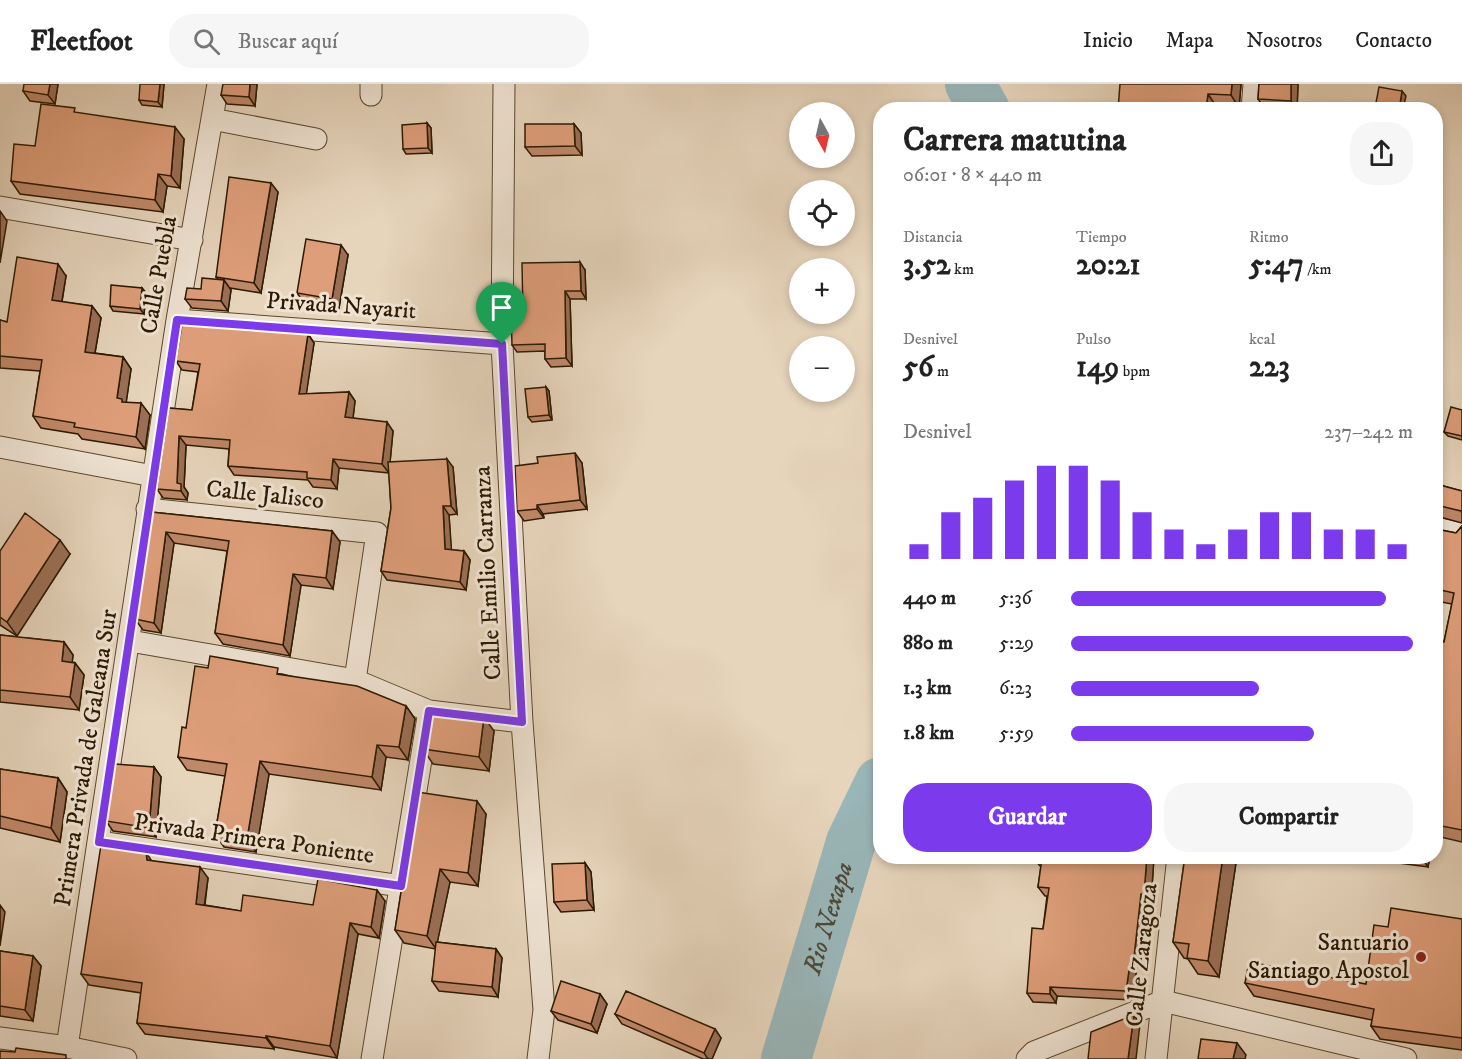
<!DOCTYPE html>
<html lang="es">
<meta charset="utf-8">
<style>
body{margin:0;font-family:"IM FELL DW Pica",serif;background:#f6f6f6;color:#222;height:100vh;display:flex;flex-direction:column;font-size:22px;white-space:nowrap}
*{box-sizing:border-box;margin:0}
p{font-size:20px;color:#767676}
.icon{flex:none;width:33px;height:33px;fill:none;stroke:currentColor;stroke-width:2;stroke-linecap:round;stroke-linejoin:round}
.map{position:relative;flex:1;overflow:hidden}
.side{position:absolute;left:873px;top:18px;width:570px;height:762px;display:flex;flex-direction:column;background:#fff;border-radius:24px;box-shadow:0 3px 9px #0003}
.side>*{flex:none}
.needle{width:39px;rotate:172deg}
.buttons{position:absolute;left:789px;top:18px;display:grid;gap:12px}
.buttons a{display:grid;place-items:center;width:66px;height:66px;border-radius:50%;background:#fff;box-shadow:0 3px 9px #0003;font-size:30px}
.pin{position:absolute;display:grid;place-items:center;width:51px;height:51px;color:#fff;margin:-62px -26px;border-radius:50% 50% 50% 0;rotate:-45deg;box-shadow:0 0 6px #0007}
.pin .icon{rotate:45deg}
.round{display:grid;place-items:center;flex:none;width:63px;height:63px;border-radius:24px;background:#f6f6f6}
.head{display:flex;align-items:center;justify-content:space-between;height:102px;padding:0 30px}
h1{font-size:33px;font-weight:700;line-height:45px}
.figures{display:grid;grid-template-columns:repeat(3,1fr);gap:9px;height:102px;padding:6px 30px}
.figures div{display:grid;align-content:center}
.figures b{font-size:30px;font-weight:700}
.figures small{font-size:16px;font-weight:400}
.figures p{font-size:16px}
.chart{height:168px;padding:12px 30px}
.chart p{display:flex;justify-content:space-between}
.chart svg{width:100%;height:108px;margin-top:6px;stroke:#7c3aed;stroke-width:6}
.button{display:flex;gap:12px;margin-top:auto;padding:12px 30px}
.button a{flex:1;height:69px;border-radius:24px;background:#7c3aed;color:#fff;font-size:24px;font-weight:700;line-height:69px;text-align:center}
.button a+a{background:#f6f6f6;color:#222}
ul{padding:0 30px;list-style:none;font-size:20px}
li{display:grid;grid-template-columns:96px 72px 1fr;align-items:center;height:45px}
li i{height:15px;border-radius:8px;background:#7c3aed}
header{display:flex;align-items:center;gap:36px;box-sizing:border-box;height:84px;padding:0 30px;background:#fff;border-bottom:2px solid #e0e0e0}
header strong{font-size:28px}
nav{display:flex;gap:33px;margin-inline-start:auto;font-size:21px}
.search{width:420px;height:54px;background:#f6f6f6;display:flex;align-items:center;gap:15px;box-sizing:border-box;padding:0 21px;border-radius:24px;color:#767676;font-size:22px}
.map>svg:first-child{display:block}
</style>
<header>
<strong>Fleetfoot</strong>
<div class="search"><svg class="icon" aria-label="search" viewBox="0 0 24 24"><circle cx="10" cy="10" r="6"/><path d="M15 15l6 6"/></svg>Buscar aquí</div>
<nav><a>Inicio</a><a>Mapa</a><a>Nosotros</a><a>Contacto</a></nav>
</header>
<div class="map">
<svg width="1462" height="975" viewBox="0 0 1462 975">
<rect width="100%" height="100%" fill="#e6d4bb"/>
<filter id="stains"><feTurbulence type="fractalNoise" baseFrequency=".00333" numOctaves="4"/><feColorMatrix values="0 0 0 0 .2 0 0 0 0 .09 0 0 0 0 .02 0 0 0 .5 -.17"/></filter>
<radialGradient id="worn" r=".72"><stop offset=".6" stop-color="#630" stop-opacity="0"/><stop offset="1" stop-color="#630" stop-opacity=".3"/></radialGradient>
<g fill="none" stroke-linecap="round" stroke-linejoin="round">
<!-- river -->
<g stroke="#99b6b9" stroke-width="50">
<path d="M970,0l15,26"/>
<path id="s1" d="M786,975l65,-217 29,-60"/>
</g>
<!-- minor casing -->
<g stroke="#5b482f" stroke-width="23">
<path id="minor" d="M504,0l-2,260 20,378 22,288 -6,49
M371,11v-11
M1252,26l2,-26
M212,35l104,20
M0,123l192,33
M177,236l325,24
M0,363l153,29
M147,425l230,24 -22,147
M1436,444l26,6
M130,557l225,39 74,31 93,11
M99,758l302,44
M0,954l67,9 59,12
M67,963l110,-727 41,-236
M372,975l57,-348
M1027,975l7,-7 129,-51 243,58
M1156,975l22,-203"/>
</g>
<!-- minor -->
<use href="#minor" stroke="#efe3d3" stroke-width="21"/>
</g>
<!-- wall -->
<path fill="#bf8869" stroke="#2d1a00" stroke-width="1.5" d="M58,0l-3,20 -25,-3 -7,-10z
M164,0l-2,23 -20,-2 -3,-5z
M257,0l-2,22 -28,-2 -6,-9z
M1120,0h121l-2,24 -23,-2z
M1259,0h39l-1,26 -32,-1 -7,-10z
M78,29l106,26 -4,49 -13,-2 -4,26 -143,-18 -9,-13 24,-35z
M427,39l4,5 1,25 -26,1 -3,-5z
M574,40l7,9 1,22 -50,1 -7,-9z
M278,108l-17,101 -31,-5 1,2 -3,21 -36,-3 -7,-9 33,-20 -2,-2z
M348,171l-9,53 -35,-5 -7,-10z
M585,186l1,29h-16l2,67 -21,1 -6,-8v-8l-28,1 -5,-7 11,-29z
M66,192l-4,26 30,4 9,12 -6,35 28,4 8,12 -5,33 24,13 -5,34 -63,-10 -4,-5 -37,-6 -8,-12 7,-45 -40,-3v-48l7,2z
M142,204l4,5 -2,21 -31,-3 -3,-5z
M308,250l6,9 -8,51 43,-2 6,9 -2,17 40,13 -3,31 63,5 4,47 -8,1 2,35 13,1 6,9 -4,30 -79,-10 -6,-9 10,-63 -2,-35 -50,-5 -2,21 -24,-2 -5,-7 -74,-5 -6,-9 1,-17 -43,-4 -2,42 4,6 -1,7 -24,-2 -6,-9 12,-81 23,2 6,-38 -16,-2 -6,-9z
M546,303l3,4 3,29 -20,2 -4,-5z
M1462,326v30l-14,-4 -4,-4z
M538,379h44l5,46 -44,5 1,4 -20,3 -7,-10z
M1436,400l26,7v32l-26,-7z
M151,428l181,19 8,11 -7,47 -32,-4 -11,71 -67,-12 -8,-11 12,-82 -53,-8 -13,90 -18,-3 -8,-11z
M1462,442v316l-26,-6v-195l8,1 8,-38 -16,-3v-72l20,4z
M0,467l70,3 -53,82 -17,-11z
M0,551l64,7 9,13 -1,7 3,1 9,12 -5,35 -79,-8z
M208,584l74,6 124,32 9,13 -7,41 -22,-3 -5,33 -112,-16 -13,78 -32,-5 -9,-13 10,-58 -38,-6 -9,-13 8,-29z
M494,647l-5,40 -56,-7 -10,-15z
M154,683l7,10 -5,60 -43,-6 -7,-10z
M0,685l58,9 9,14 -7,50 -60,-14z
M417,708l69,22 -8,72 -28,-4 -13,60 59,7 6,9 -4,39 -59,-6 -7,-10 4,-32 -32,-6 -9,-13z
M1004,772h150l-3,47h-3l-8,63h-3l-5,34 -75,-4 -1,7 -23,-1 -6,-9 16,-64 4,-33h-2l-7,-9 3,-21h-1l-4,-5z
M1185,772h52l-18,121 -21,-3 -10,-15 -4,-1 -11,-16z
M1346,772h84l-2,11z
M152,777l56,17 -3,27 36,6 72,-6 72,-4 -6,37 -21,-4 -21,124 -63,-11v2l-129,-15 -8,-11 4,-30 -52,-8 -8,-11z
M585,779l6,9 3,38 -33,2 -7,-10z
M1462,835v131l-82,-11 -9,-13 1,-6 -118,-24 -9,-13 121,1 22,-57z
M0,867l33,5 8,10 -8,55 -33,-5z
M600,910l7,10 -10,29 -39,-13 -7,-9z
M615,930l100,15 6,9 -9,21h-9l-81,-35z"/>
<!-- shaded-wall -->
<path fill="#9b6f55" stroke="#2d1a00" stroke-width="1.5" d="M50,0h8l-3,20 -7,-9z
M160,0h4l-2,23 -4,-5z
M250,0h7l-2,22 -6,-9z
M1232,0h9l-2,24 -8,-13z
M1291,0h7l-1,26 -6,-9z
M1402,7l4,5 -3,14h-4z
M1208,10l8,12v4h-10z
M427,39l4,5 1,25 -4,-5z
M574,40l7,9 1,22 -7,-9z
M175,43l9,12 -4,49 -9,-12z
M158,90l9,12 -4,26 -8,-12z
M271,99l7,9 -17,101 -7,-10z
M0,127l7,10 -7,42z
M341,161l7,10 -9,53 -7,-9z
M580,178l5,8 1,29 -5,-8z
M58,180l8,12 -6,36 -8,-12z
M224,196l7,10 -3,21 -7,-10z
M142,204l4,5 -2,21 -4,-5z
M565,207l5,8 2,67 -6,-8z
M92,222l9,12 -8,46 -8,-12z
M308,250l6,9 -9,60 -6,-9z
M123,273l8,12 -5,35 -9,-6z
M546,303l3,4 3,29 -3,-5z
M349,308l6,9 -3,25 -7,-9z
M141,319l9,12 -5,34 -9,-12z
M387,338l6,9 -4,42 -7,-9z
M179,352l7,9 -2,42 4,6 -1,7 -6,-9 -4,-8z
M575,369l7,10 5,46 -7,-9z
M333,375l6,9 -2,21 -6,-9z
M447,375l6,8 4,47 -6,-8z
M537,421l6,9 1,4 -7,-9z
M443,422l6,9 3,42 -7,-8z
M332,447l8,11 -7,47 -7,-11z
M166,448l8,11 -13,90 -7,-10z
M60,456l10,14 -53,82 -10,-14z
M464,467l6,9 -4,30 -6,-8z
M293,490l8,11 -11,71 -7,-11z
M64,558l9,13 -2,19 -9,-13z
M75,579l9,12 -5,35 -9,-13z
M406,622l9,13 -7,41 -9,-13z
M484,633l10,14 -5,40 -10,-14z
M377,661l9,12 -5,33 -9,-13z
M260,677l9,13 -13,78 -9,-13z
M154,683l7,10 -5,60 -7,-9z
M58,694l9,14 -7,50 -9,-14z
M477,717l9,13 -8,72 -10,-13z
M146,768l7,11 -6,-3z
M1147,772h7l-3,47 -7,-9z
M1223,772h14l-18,121 -11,-16z
M1420,772h10l-2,11z
M585,779l6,9 3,38 -7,-10z
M200,783l8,11 -5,37 -7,-11z
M440,785l10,13 -14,67 -9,-13z
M377,806l8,11 -6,37 -8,-11z
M1141,810l7,9 -8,63 -6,-9z
M0,821l5,7 -5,34z
M350,839l8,11 -21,124 -7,-12z
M496,865l6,9 -4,39 -6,-10z
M33,872l8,10 -8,55 -8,-11z
M1131,873l6,9 -5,34 -6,-9z
M1050,903l7,9 -1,7 -6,-9z
M600,910l7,10 -10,29 -6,-9z
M1134,931l6,9 -4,35h-8z
M715,945l6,9 -9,21h-4l-4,-6z
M266,952l8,11v2l-8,-11z
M1237,959l9,12 -1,4h-12z"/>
<!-- building -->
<path fill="#de9e7a" stroke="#2d1a00" stroke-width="1.5" d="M24,0h26l-2,11 -25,-4z
M140,0h20l-2,18 -19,-2z
M223,0h27l-1,13 -28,-2z
M1120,0h112l-1,11 -23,-1 -2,16h-88z
M1259,0h32v17l-33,-2z
M1379,3l23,4 -3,19h-14l-10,-2z
M41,20l34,4 -1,4 101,15 -4,49 -13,-2 -3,26 -144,-19 3,-37 21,2z
M427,39l1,25 -25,1 -1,-24z
M525,40h49l1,22 -50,1z
M229,93l42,6 -17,100 -38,-6z
M306,155l35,6 -9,54 -35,-6z
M17,173l41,7 -6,36 40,6 -7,46 38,5 -6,41 5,1v3l19,1 -5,34 -62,-10 1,-4 -42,-7 9,-56 -42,-4v-36l7,2z
M580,178l1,29h-16l1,67 -21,1v-15l-33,1 -1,-29h12l-1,-53z
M202,194l22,2 -3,21 -36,-2 2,-11 14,1z
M111,201l31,3 -2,21 -30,-3z
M182,241l126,9 -9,60 50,-2 -4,25 42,5 -5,42 -49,-5 -2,21 -24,-2v-6l-79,-6 2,-26 -51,-4 -2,47 4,1v7l-24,-2 12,-81 23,2 8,-46 -24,-3z
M546,303l3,28 -21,2 -3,-28z
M1451,323l11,3v26l-18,-4z
M575,369l5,47 -43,5v4l-20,2 -2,-45 23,-3 -1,-6z
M447,375l4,47h-8l2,43 19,2 -4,31 -79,-11 10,-63 -3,-46z
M1436,400l26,7v22l-1,-2 -25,-6z
M151,428l181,19 -6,47 -33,-4 -10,71 -68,-12 14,-92 -63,-9 -12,91 -19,-4z
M25,429l35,27 -53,82 -7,-5v-66z
M1462,442v304l-26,-5v-184l8,1 10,-49 -18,-4v-60l20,4z
M0,551l64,7 -2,19 13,2 -5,34 -70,-7z
M210,572l68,12 -1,6 80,12 49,20 -7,41 -22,-2 -5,32 -112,-16 -13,78 -32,-5 12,-70 -49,-7 4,-30 4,1 9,-62 13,2z
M430,627l54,6 -5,40 -56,-8z
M115,680l39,3 -5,61 -43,-7z
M0,685l58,9 -7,50 -51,-12z
M417,708l60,9 -9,72 -28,-4 -13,67 -32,-6z
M101,761l45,7 1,8 53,7 -4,37 45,7 2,-16 70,10 5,-26 59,11 -6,37 -21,-4 -20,123 -64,-10v2l-129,-15 5,-40 -61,-9z
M1033,772h114l-3,38h-3l-7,63h-3l-5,34 -76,-4v7l-23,-1 5,-65 11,1 6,-41 -11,-1 4,-29z
M1185,772h38l-15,105 -21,-3 2,-14 -16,-2z
M585,779l2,37 -33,2 -2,-38z
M1391,824l71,11v119l-91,-12 3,-17 -129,-26 4,-21 117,22 8,-59 14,2z
M436,858l60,7 -4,38 -60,-6z
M0,867l33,5 -8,54 -25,-4z
M561,897l39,13 -9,30 -40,-13z
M626,907l89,38 -11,24 -89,-39z
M1134,931l-6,44h-40l3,-27z
M1201,955l36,4 -4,16h-35z
M16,964l50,7v4h-66v-8l15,1z"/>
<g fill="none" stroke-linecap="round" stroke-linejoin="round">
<!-- route casing -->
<g stroke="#fff" stroke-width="12">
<path id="route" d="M177,236l325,24 20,378 -93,-11 -28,175 -302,-44z"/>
</g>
<!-- route -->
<use href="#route" stroke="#7c3aed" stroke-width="8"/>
</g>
<!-- markers -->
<circle fill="#8f2418" stroke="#efe3d3" stroke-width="2" cx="1421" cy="873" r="6"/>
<g text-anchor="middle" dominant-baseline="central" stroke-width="6" stroke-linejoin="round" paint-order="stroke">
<!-- street labels -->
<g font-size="24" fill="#2d1a00" stroke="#efe3d3">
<text transform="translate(159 191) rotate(-80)">Calle Puebla</text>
<text transform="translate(341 222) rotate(4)">Privada Nayarit</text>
<text transform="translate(265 411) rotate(6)">Calle Jalisco</text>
<text transform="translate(488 489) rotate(-93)">Calle Emilio Carranza</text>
<text transform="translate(86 674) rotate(-81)">Primera Privada de Galeana Sur</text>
<text transform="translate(254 755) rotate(8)">Privada Primera Poniente</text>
<text transform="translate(1142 871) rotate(-84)">Calle Zaragoza</text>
</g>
<!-- poi labels -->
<g font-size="24" fill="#2d1a00" stroke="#efe3d3" text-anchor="end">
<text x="1409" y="859">Santuario<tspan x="1409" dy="28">Santiago Apostol</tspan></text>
</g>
<!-- water labels -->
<g font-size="26" font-style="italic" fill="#4d4938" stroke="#efe3d3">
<text stroke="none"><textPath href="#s1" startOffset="147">Rio Nexapa</textPath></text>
</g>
</g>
<rect width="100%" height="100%" filter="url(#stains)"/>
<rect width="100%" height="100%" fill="url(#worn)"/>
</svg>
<div class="buttons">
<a><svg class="needle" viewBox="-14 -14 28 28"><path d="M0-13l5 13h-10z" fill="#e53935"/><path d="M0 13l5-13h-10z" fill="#767676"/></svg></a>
<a><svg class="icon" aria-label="locate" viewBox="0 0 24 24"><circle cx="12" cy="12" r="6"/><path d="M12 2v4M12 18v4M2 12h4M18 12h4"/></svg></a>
<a>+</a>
<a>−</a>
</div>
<div class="pin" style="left:502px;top:260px;background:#1e9e55"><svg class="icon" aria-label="arrive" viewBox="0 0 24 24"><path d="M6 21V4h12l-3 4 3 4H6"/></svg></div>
<section class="side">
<div class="head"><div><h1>Carrera matutina</h1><p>06:01 · 8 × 440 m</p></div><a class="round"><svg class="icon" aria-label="share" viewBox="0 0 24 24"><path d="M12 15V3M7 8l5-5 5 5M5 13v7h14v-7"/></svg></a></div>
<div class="figures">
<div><p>Distancia</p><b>3.52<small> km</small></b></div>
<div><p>Tiempo</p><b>20:21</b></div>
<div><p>Ritmo</p><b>5:47<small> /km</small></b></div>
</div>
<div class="figures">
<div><p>Desnivel</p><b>56<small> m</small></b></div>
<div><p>Pulso</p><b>149<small> bpm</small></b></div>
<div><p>kcal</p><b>223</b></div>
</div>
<div class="chart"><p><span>Desnivel</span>237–242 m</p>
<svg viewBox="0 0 160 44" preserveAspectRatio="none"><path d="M5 44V38M15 44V25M25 44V19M35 44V12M45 44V6M55 44V6M65 44V12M75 44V25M85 44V32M95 44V38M105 44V32M115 44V25M125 44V25M135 44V32M145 44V32M155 44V38"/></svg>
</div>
<ul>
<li><b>440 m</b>5:36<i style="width:92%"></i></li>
<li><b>880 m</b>5:29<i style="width:100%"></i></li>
<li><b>1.3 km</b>6:23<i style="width:55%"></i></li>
<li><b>1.8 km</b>5:59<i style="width:71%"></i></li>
</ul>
<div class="button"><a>Guardar</a><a>Compartir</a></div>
</section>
</div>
